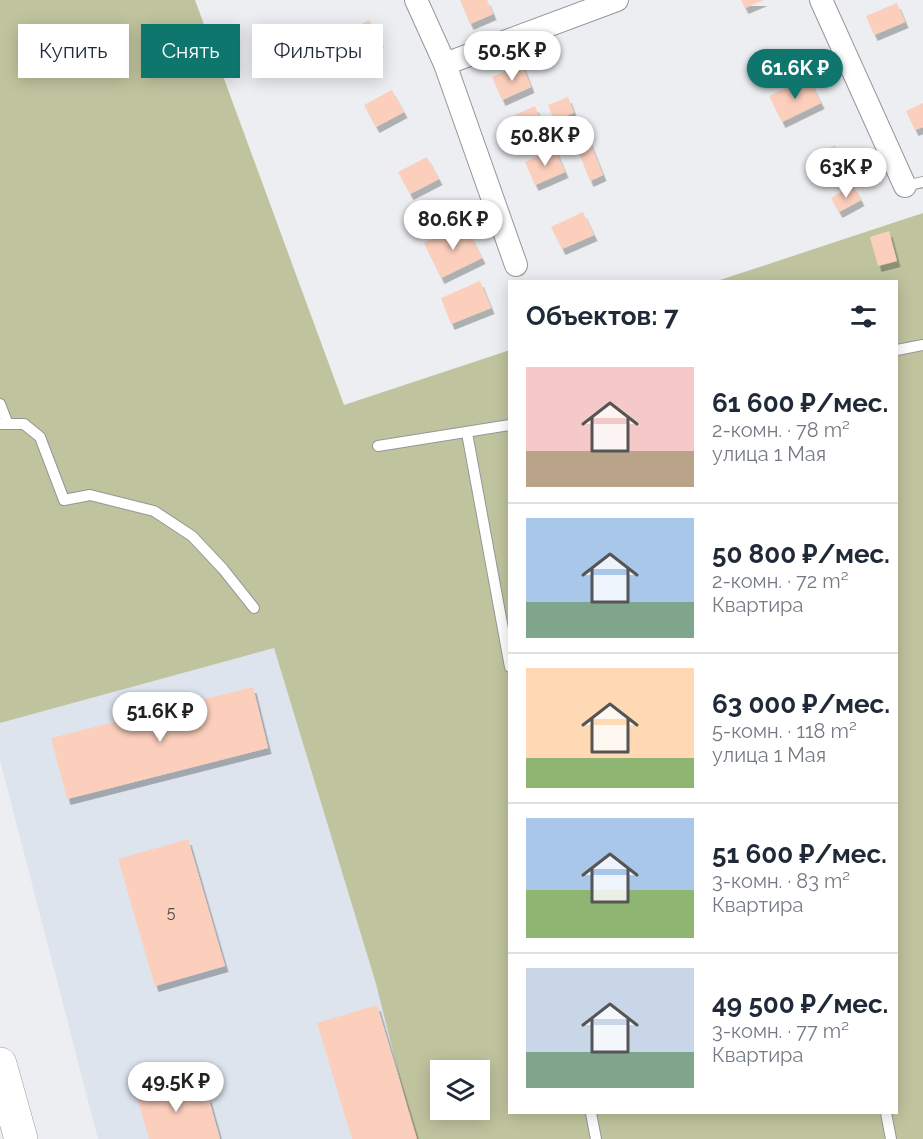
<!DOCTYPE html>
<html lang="ru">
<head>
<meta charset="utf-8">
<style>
  body { margin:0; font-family:Raleway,sans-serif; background:#f6f6f7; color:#1f2937; height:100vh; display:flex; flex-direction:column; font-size:22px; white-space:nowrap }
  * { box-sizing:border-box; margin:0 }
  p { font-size:20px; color:#747a83 }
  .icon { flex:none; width:33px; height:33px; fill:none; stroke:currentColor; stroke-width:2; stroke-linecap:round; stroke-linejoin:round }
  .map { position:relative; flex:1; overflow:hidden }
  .panel { position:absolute; left:508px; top:280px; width:390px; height:834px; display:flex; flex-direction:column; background:#fff; border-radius:0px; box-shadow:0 3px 15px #0003 }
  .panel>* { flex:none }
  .guide { position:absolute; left:18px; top:24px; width:400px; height:54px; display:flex; gap:12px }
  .fabs { position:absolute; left:430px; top:1060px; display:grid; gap:12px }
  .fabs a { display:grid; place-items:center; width:60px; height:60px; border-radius:0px; background:#fff; box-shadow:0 3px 15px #0003; font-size:30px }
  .price { position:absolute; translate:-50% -51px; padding:0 14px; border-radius:21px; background:#fff; color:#222; font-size:20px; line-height:39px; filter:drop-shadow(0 2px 3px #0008) }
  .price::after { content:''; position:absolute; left:50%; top:36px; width:18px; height:14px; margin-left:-9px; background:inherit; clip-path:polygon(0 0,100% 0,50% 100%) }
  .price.selected { background:#0f766e; color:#fff }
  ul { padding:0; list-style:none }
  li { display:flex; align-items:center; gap:18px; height:150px; padding:0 18px }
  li+li { border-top:2px solid #e0e1e3 }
  li span { display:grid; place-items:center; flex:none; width:168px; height:120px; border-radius:0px; color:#555 }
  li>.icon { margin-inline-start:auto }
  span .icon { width:72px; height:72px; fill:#fffc; stroke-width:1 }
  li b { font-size:26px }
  h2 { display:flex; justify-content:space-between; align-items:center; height:72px; padding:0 18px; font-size:26px }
  .tag { padding:0 21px; border-radius:0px; background:#fff; box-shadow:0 3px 15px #0003; font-size:21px; line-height:54px }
  .tag.selected { background:#0f766e; color:#fff }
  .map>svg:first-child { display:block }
</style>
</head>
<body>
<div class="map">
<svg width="923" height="1139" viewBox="0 0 923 1139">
  <defs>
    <filter id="shadow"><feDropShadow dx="3.5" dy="6" stdDeviation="0" flood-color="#0004"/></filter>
  </defs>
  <rect width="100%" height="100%" fill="#eceef1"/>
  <path fill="#dde4ed" d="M274,648L376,984L415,1139H98L0,760V723Z"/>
  <path fill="#c0c49e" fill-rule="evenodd" d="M0,0H195L344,405L510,350V1113H897V282H714L923,213V1139H415L376,984L274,648L0,723ZM441,1071H480V1110H441Z"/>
  <g fill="#fccfbc" filter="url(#shadow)">
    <path d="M460,0H487L493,14L470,24Z"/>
    <path d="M741,0H764L745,8Z"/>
    <path d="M897,3L905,22L874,35L866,16Z"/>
    <path d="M369,20L380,42L352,58L340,36Z"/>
    <path d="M522,64L531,87L502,100L492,77Z"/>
    <path d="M808,77L821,103L782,122L769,96Z"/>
    <path d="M392,90L404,112L376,127L364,105Z"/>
    <path d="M568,97L574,113L554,120L548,105Z"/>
    <path d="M923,103V127L915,130L906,111Z"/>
    <path d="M535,106L542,123L512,135L506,119Z"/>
    <path d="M588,138L603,175L590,181L575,143Z"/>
    <path d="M835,145L843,160L821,172L813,157Z"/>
    <path d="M555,149L565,172L535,185L525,162Z"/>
    <path d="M427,157L439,179L410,194L398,172Z"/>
    <path d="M853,185L861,200L839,212L831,198Z"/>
    <path d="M583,212L594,235L562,249L551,227Z"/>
    <path d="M464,223L482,258L441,278L424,243Z"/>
    <path d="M889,231L897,261L878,266L870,237Z"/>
    <path d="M480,281L491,308L451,324L441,298Z"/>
    <path d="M253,687L268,748L67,799L51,738Z"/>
    <path d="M188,839L225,966L155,986L118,859Z"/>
    <path d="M377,1005L417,1139H352L317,1023Z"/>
    <path d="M178,1078L185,1102L208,1096L220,1139H149L135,1090Z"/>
  </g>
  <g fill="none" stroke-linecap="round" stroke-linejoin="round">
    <defs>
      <g id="service">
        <path d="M905,186L923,182"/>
        <path d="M897,350L923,345"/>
        <path d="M0,404L7,422"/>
        <path d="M0,424H24L40,437L64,500L90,495L154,511L192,536L223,569L254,608"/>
        <path d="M467,433L510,667"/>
        <path d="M378,446L510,425"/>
        <path d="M591,1113L596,1139"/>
        <path d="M886,1113L891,1139"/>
      </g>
      <g id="minor">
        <path d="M416,0L445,64L516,265"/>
        <path d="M821,0L905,186"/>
        <path d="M445,64L617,0"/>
      </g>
      <path id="primary" d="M0,1064L21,1139"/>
    </defs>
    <use href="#service" stroke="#949698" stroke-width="12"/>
    <use href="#minor" stroke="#949698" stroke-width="24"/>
    <use href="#primary" stroke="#949698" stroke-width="34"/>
    <use href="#service" stroke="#fff" stroke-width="10"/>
    <use href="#minor" stroke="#fff" stroke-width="22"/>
    <use href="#primary" stroke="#fff" stroke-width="33"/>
  </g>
  <g text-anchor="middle" stroke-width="4.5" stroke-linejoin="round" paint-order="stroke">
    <g font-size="16" fill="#564c48">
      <text x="171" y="918">5</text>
    </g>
  </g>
</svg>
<div class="fabs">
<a><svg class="icon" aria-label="layers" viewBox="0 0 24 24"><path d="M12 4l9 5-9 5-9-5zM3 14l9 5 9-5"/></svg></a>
</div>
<b class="price" style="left:512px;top:82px">50.5K ₽</b>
<b class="price selected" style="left:795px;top:100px">61.6K ₽</b>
<b class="price" style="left:545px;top:167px">50.8K ₽</b>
<b class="price" style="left:846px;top:199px">63K ₽</b>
<b class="price" style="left:453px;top:251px">80.6K ₽</b>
<b class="price" style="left:160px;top:743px">51.6K ₽</b>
<b class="price" style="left:176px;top:1113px">49.5K ₽</b>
<div class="guide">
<a class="tag">Купить</a>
<a class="tag selected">Снять</a>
<a class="tag">Фильтры</a>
</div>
<section class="panel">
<h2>Объектов: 7<svg class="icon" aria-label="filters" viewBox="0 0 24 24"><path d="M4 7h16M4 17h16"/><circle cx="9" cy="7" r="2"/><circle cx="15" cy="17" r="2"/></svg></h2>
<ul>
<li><span style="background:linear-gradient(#f6c9c9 70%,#b9a48a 0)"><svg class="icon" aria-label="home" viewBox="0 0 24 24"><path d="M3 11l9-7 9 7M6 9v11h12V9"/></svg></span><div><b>61 600 ₽/мес.</b><p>2-комн. · 78 m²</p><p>улица 1 Мая</p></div></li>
<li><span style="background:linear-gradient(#a9c7e8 70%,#7fa58c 0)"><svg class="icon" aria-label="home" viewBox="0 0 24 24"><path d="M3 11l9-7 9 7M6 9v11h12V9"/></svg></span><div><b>50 800 ₽/мес.</b><p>2-комн. · 72 m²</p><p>Квартира</p></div></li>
<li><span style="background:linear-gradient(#ffd9b3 75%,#8fb573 0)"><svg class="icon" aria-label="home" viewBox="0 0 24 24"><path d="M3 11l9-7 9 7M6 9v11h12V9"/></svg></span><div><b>63 000 ₽/мес.</b><p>5-комн. · 118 m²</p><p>улица 1 Мая</p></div></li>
<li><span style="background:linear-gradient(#a9c7e8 60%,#8fb573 0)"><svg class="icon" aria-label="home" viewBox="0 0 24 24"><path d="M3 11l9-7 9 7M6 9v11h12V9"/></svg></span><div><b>51 600 ₽/мес.</b><p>3-комн. · 83 m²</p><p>Квартира</p></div></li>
<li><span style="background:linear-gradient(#c9d6e8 70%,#7fa58c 0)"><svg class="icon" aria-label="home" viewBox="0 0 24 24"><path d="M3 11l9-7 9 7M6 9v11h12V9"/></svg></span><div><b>49 500 ₽/мес.</b><p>3-комн. · 77 m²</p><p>Квартира</p></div></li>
</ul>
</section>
</div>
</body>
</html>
